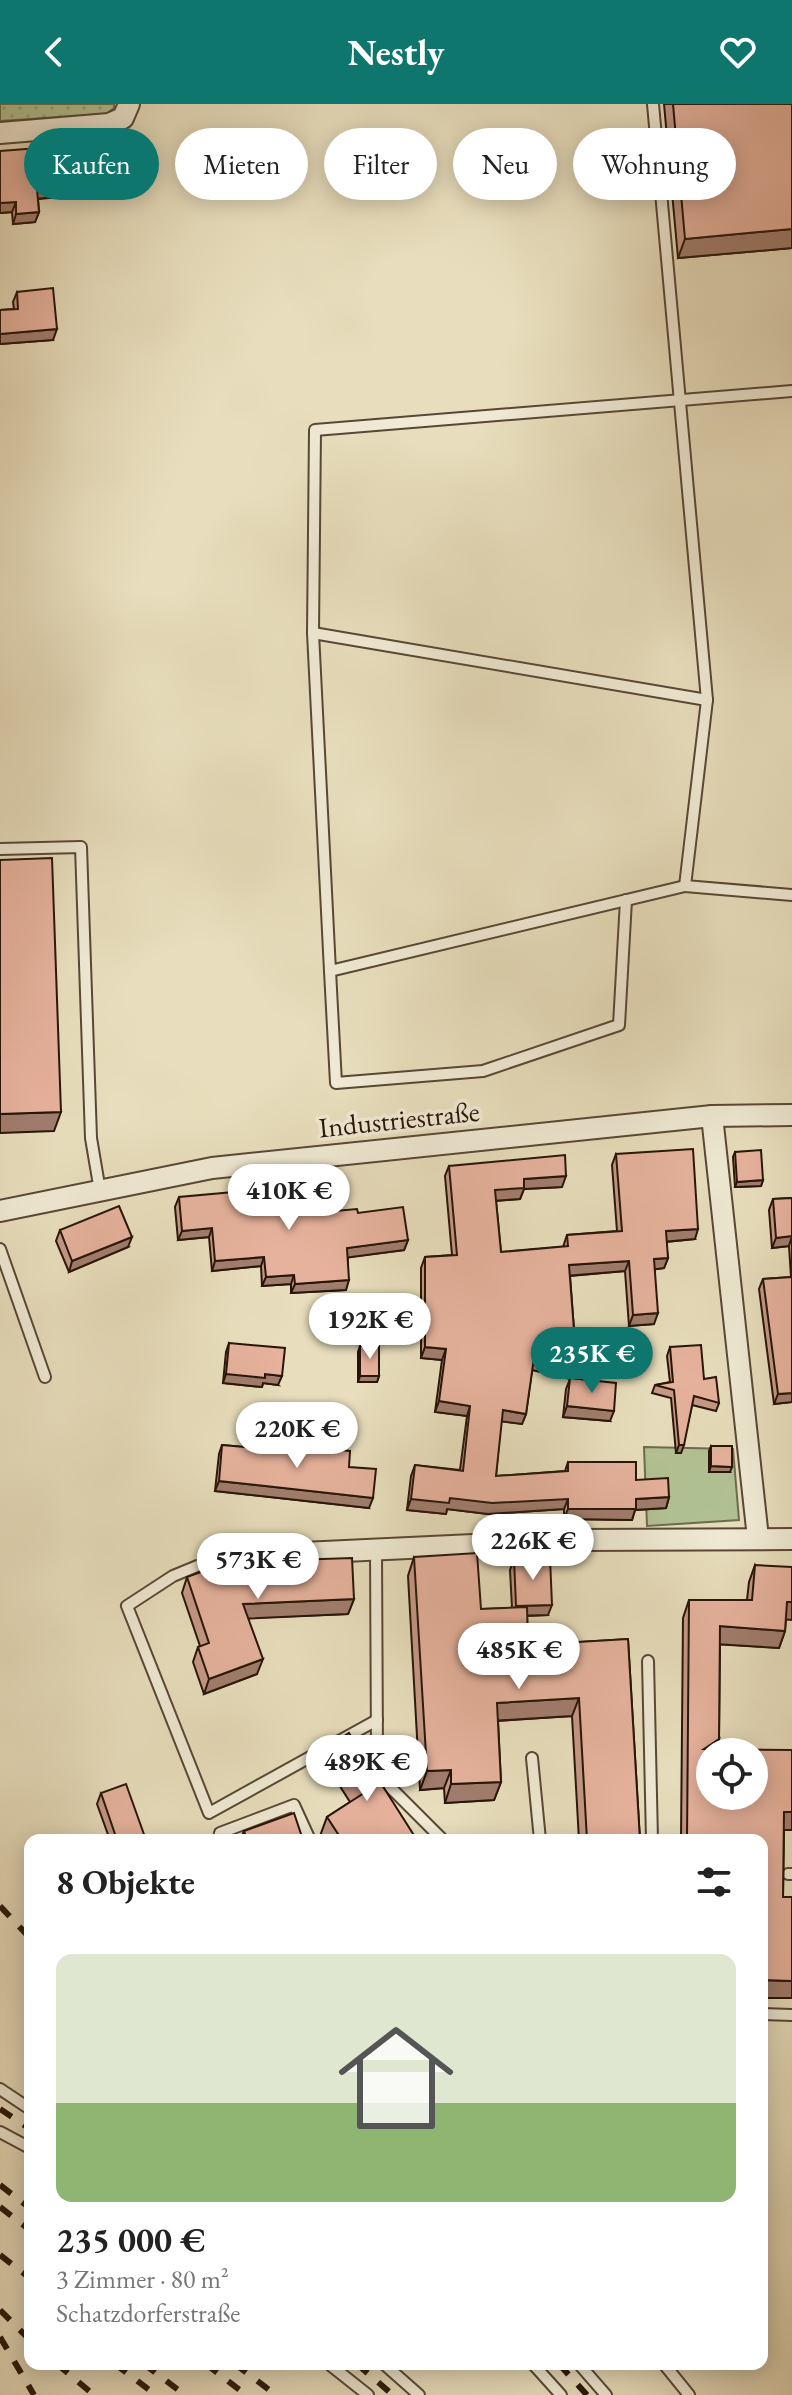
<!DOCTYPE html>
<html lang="de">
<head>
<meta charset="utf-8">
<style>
  body { margin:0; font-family:"EB Garamond",serif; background:#f2f2f2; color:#222; height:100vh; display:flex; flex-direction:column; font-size:30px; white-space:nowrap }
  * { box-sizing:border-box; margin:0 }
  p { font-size:26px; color:#767676 }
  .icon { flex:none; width:44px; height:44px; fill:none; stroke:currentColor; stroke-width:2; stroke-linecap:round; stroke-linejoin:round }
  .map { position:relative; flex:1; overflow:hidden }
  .side { position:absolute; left:24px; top:1730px; width:744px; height:536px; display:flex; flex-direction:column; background:#fff; border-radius:16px; box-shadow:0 4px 20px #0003 }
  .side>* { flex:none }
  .guide { position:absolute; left:24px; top:24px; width:744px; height:72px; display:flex; gap:16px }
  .fabs { position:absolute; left:696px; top:1634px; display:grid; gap:16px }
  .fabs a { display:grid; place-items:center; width:72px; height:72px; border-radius:50%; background:#fff; box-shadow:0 4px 20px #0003; font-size:40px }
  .price { position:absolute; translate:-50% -68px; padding:0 18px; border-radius:28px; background:#fff; color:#222; font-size:26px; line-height:52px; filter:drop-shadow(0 2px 4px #0008) }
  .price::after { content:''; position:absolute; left:50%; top:48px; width:24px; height:18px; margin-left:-12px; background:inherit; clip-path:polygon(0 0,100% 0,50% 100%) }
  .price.current { background:#0f766e; color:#fff }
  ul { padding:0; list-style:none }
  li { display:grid; align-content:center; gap:16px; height:424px; padding:0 32px }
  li+li { border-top:2px solid #e0e0e0 }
  li span { display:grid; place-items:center; height:248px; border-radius:16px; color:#555 }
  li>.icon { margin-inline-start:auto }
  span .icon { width:144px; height:144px; fill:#fffc; stroke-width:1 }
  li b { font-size:34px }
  h2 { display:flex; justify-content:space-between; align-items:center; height:96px; padding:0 32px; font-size:34px }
  .chip { padding:0 28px; border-radius:36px; background:#fff; box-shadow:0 4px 20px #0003; font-size:28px; line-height:72px }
  .chip.current { background:#0f766e; color:#fff }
  header { display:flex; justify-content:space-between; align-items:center; height:104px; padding:0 32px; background:#0f766e; color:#fff; font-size:36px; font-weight:700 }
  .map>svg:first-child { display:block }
</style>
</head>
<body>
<header><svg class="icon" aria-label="back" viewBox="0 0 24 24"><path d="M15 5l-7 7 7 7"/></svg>Nestly<svg class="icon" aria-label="heart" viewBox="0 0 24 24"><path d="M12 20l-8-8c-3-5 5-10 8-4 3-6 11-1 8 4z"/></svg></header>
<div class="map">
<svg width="792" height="2291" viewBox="0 0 792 2291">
  <defs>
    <pattern id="grass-dots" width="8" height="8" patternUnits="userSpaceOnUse" patternTransform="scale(2)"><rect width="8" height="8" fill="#b2c294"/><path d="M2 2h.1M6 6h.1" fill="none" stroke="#99a67e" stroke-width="1.8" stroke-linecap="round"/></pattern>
  </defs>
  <rect width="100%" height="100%" fill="#e8debd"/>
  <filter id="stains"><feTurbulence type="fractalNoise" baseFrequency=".0025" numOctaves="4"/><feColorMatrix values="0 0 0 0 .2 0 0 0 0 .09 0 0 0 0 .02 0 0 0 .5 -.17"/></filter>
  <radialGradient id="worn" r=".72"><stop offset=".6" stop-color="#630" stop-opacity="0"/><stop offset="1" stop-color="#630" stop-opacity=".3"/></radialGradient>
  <path fill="url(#grass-dots)" stroke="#6d6c4e" stroke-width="2" d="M0,0H114V4L106,10L0,17Z"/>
  <path fill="#b2c294" stroke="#6d6c4e" stroke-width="2" d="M644,1343L733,1345L739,1416L647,1422Z"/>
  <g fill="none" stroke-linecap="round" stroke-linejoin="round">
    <defs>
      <g id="lane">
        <path d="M653,0L707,596L685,782L792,791"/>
        <path d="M313,529L707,596"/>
        <path d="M0,745L81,743L91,1034L100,1087"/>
        <path d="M685,782L330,867L313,529L315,326L792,287"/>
        <path d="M330,867L336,979L483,967L619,921L626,796"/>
        <path d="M0,1145L45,1273"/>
        <path d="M376,1446L377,1649L390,1683L443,1736"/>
        <path d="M219,1453L173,1472L127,1502L209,1709L377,1616"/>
        <path d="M648,1557L652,1736"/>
        <path d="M532,1654L540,1736"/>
        <path d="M219,1736L220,1729L294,1701L310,1736"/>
        <path d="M788,1770H792"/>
        <path d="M762,1910L792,1911"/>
        <path d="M0,1985L30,2005"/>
        <path d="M0,2028L30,2044"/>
        <path d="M329,2260L368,2291"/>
        <path d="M384,2260L419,2291"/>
        <path d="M533,2260L561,2291"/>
        <path d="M579,2260L606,2291"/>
        <path d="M664,2260L689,2291"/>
      </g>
      <g id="street">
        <path d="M0,29L109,20L123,14L129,0"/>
        <path d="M712,1012L758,1434"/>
        <path d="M0,1107L212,1064L712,1012L792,1011"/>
        <path d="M219,1453L576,1436L792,1435"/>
      </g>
    </defs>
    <use href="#lane" stroke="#584736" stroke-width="14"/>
    <use href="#street" stroke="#584736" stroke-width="24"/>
    <use href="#lane" stroke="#f0ead4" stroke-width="10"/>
    <use href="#street" stroke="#f0ead4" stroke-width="20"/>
    <g stroke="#281509" stroke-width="6" stroke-dasharray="14 14" stroke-linecap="butt">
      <path d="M0,1802L30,1834"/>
      <path d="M0,2005L30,2025"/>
      <path d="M0,2081L30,2104"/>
      <path d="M0,2103L30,2126"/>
      <path d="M0,2151L30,2174"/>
      <path d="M0,2206L30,2236"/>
      <path d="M0,2233L34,2291"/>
      <path d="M57,2260L94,2291"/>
      <path d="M115,2260L156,2291"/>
      <path d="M144,2260L185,2291"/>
      <path d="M206,2260L246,2291"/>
      <path d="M235,2260L276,2291"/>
      <path d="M357,2260L393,2291"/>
      <path d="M559,2260L587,2291"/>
    </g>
  </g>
  <g fill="#c69987" stroke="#281509" stroke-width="2">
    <path d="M664,0H792V144L678,154Z"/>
    <path d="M0,47L116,88L38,95L39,108L35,118L13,120L12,108L0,109Z"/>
    <path d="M17,188L53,236L0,240V206L14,205L13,198Z"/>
    <path d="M735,1048L763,1076L761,1082L735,1083L733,1053Z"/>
    <path d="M616,1050L695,1135L666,1138L668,1154L664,1164L655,1165L654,1220L629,1222L625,1167L570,1172L577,1265L573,1275L610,1317L563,1313L566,1285L570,1275L532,1266L526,1310L522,1320L501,1317L496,1372L565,1367L568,1358L636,1376L669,1393L666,1404L635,1406L632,1416L564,1415V1405L488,1410L447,1405L446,1410L407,1406L411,1372L415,1361L460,1366L467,1312L435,1308L442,1256L421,1254V1164L425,1153L452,1151L445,1072L449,1062L562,1083L524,1085L520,1095L496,1097L501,1148L563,1143L567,1131L617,1127L612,1061Z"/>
    <path d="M179,1093L301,1110L358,1109L408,1136L404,1146L348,1153L346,1186L291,1189V1180L262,1182L261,1162L212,1167L209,1133L178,1136L175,1103Z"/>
    <path d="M792,1094V1298L774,1300L759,1185L763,1175L791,1173L789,1142L772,1144L769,1106L773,1095Z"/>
    <path d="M60,1126L128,1143L69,1168L56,1137Z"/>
    <path d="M229,1239L278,1281L263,1279L262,1283L223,1279L226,1248Z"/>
    <path d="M360,1242L379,1272L377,1278H358V1248Z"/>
    <path d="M670,1243L704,1275L719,1299L716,1307L692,1301L681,1349H676L671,1294L652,1289L655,1281L670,1278L667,1252Z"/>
    <path d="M222,1341L308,1349L310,1343L349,1363L369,1404L215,1387L219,1350Z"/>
    <path d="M711,1342L730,1368H709V1347Z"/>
    <path d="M414,1453L481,1505L512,1504L510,1466L514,1455L548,1511L527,1512L528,1541L628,1535L640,1736H579L572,1612L498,1617L501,1678L494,1696L445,1699L444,1684L420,1686L408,1472Z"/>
    <path d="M755,1461L786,1515L785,1527L779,1544L720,1540L719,1635L715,1645L784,1726L783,1793H792V1894H762V1736H681L683,1514L689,1496H747L749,1478Z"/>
    <path d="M187,1473L354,1495L348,1510L248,1514L257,1570L204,1590L193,1558L198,1543L200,1542L182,1489Z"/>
    <path d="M332,1640L417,1736H322L320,1732L327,1713L350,1698L325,1659Z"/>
    <path d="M101,1689L146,1736H110L97,1700Z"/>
    <path d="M244,1727L303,1736H240Z"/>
  </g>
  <g fill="#a17d6e" stroke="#281509" stroke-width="2">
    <path d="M120,78L116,88L33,95L37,85Z"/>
    <path d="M16,98L12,108L0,109V99Z"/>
    <path d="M39,108L35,118L13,120L16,110Z"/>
    <path d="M792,125V144L678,154L685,135Z"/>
    <path d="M57,225L53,236L0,240V230Z"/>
    <path d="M61,1008L54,1027L0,1029V1010Z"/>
    <path d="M566,1072L562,1083L524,1085L520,1095L491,1097L495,1086L524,1075Z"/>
    <path d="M763,1076L761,1082L735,1083L737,1078Z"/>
    <path d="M212,1124L209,1133L178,1136L182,1127Z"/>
    <path d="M698,1125L695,1135L662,1138L666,1127Z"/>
    <path d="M792,1132L789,1142L772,1144L776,1134Z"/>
    <path d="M132,1133L128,1143L69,1168L72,1157Z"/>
    <path d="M408,1136L404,1146L344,1154L347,1144Z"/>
    <path d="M264,1153L261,1162L212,1167L215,1157Z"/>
    <path d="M668,1154L664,1164L650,1166L654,1155Z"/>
    <path d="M629,1157L625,1167L565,1172L569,1161Z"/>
    <path d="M294,1171L291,1180L262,1182L266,1173Z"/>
    <path d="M349,1176L346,1186L291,1189L295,1180Z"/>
    <path d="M658,1209L654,1220L629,1222L633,1211Z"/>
    <path d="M425,1243L446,1245L442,1256L421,1254Z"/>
    <path d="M226,1270H265L282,1272L278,1281L263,1279L262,1283L223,1279Z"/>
    <path d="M360,1272H379L377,1278H358Z"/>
    <path d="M792,1289V1298L774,1300L778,1290Z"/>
    <path d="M439,1297L470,1302L467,1312L435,1308Z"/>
    <path d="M567,1302L614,1307L610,1317L563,1313Z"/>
    <path d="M503,1306L526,1310L522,1320L499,1317Z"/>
    <path d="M679,1341H684L681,1349H676Z"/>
    <path d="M711,1362L732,1363L730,1368H709Z"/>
    <path d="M219,1377L373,1394L369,1404L215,1387Z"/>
    <path d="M669,1393L666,1404L635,1406L632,1416L564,1415L568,1405L636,1395Z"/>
    <path d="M411,1395L450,1394L568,1395L564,1405L488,1410L447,1405L446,1410L407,1406Z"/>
    <path d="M354,1495L348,1510L238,1515L243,1500Z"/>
    <path d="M787,1498H792V1516L781,1515Z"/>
    <path d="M552,1501L548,1511L512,1512L516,1502Z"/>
    <path d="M720,1522L785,1527L779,1544L714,1540Z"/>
    <path d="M263,1555L257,1570L204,1590L209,1575Z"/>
    <path d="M579,1594L572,1612L490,1617L497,1599Z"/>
    <path d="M719,1635L714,1648L704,1645Z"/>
    <path d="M451,1666L444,1684L420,1686L427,1667Z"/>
    <path d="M501,1678L494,1696L445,1699L451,1680Z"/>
    <path d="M784,1708H792V1726H778Z"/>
    <path d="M762,1876L792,1877V1894H762Z"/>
  </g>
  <g fill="#e6b29d" stroke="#281509" stroke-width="2" fill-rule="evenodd">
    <path d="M673,0H792V125L685,135Z"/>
    <path d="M117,38L120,78L37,85L39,108L16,110V98L0,99V47Z"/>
    <path d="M53,184L57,225L0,230V206L18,205L17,188Z"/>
    <path d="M52,754L61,1008L0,1010V756Z"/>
    <path d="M693,1045L698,1125L666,1127L668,1154L654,1155L658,1209L633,1211L629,1157L569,1161L577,1265L534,1254L526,1310L503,1306L496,1372L568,1367V1358H636V1376L668,1374L669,1393L636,1395V1405H568V1395L492,1399L450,1394L449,1399L411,1395L415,1361L463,1367L470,1302L439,1297L446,1245L425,1243V1153L457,1151L449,1062L565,1051L566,1072L524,1075V1084L495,1086L501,1148L568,1142L567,1131L622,1127L616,1050Z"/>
    <path d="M761,1046L763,1076L737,1078L735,1048Z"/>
    <path d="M299,1082L301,1110L357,1105L358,1109L403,1103L408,1136L347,1144L349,1176L295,1180L294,1171L266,1173L264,1153L215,1157L212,1124L182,1127L179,1093Z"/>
    <path d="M792,1094V1132L776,1134L773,1095Z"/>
    <path d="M119,1102L132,1133L72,1157L60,1126Z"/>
    <path d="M792,1173V1289L778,1290L763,1175Z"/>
    <path d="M229,1239L285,1244L282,1272L265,1270V1274L226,1270Z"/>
    <path d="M701,1241L704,1275L716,1273L719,1299L694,1292L684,1341H679L674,1286L655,1281L673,1278L670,1243Z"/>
    <rect x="360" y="1242" width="19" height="30"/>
    <path d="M570,1274L616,1279L614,1307L567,1302Z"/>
    <path d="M222,1341L310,1349V1343L350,1347L349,1363L376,1365L373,1394L219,1377Z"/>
    <path d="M711,1342H732V1363L711,1362Z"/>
    <path d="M477,1449L481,1505L527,1503L528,1541L628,1535L640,1736H587L579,1594L497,1599L501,1678L451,1680V1666L427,1667L414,1453Z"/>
    <path d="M352,1454L354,1495L243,1500L263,1555L209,1575L198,1543L209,1539L187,1473L228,1458Z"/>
    <path d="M550,1454L552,1501L516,1502L514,1455Z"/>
    <path d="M755,1461L792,1463V1498H787L785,1527L720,1522L719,1635L704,1645L792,1646V1708H784L783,1793H792V1877L762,1876V1736H687L689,1496H752ZM710,1648H754V1692H710Z"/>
    <path d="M349,1629L417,1736H342L327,1713L364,1689L332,1640Z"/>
    <path d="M126,1680L146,1736H117L101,1689Z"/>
    <path d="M294,1709L303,1736H247L244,1727Z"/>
  </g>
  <g text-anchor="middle" stroke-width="7" stroke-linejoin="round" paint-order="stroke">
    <g font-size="28" fill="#281509" stroke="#f0ead4">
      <text transform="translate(399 1015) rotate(-6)" y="10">Industriestraße</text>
    </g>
  </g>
  <rect width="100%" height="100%" filter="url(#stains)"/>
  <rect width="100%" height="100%" fill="url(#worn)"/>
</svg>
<div class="fabs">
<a><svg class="icon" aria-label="locate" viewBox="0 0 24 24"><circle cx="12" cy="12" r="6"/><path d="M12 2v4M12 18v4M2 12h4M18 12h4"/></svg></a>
</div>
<b class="price" style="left:289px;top:1128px">410K €</b>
<b class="price" style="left:370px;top:1257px">192K €</b>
<b class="price current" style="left:592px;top:1291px">235K €</b>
<b class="price" style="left:297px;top:1366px">220K €</b>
<b class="price" style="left:533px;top:1478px">226K €</b>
<b class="price" style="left:258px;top:1497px">573K €</b>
<b class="price" style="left:519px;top:1587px">485K €</b>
<b class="price" style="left:367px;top:1699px">489K €</b>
<div class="guide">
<a class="chip current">Kaufen</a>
<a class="chip">Mieten</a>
<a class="chip">Filter</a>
<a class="chip">Neu</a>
<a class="chip">Wohnung</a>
</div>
<section class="side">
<h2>8 Objekte<svg class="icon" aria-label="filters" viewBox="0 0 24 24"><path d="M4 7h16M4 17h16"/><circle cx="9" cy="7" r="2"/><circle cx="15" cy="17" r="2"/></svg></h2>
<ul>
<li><span style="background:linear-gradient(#dfe7d0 60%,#8fb573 0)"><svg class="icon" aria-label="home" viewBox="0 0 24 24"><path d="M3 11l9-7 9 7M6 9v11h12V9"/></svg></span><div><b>235 000 €</b><p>3 Zimmer · 80 m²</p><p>Schatzdorferstraße</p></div></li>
</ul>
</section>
</div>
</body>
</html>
